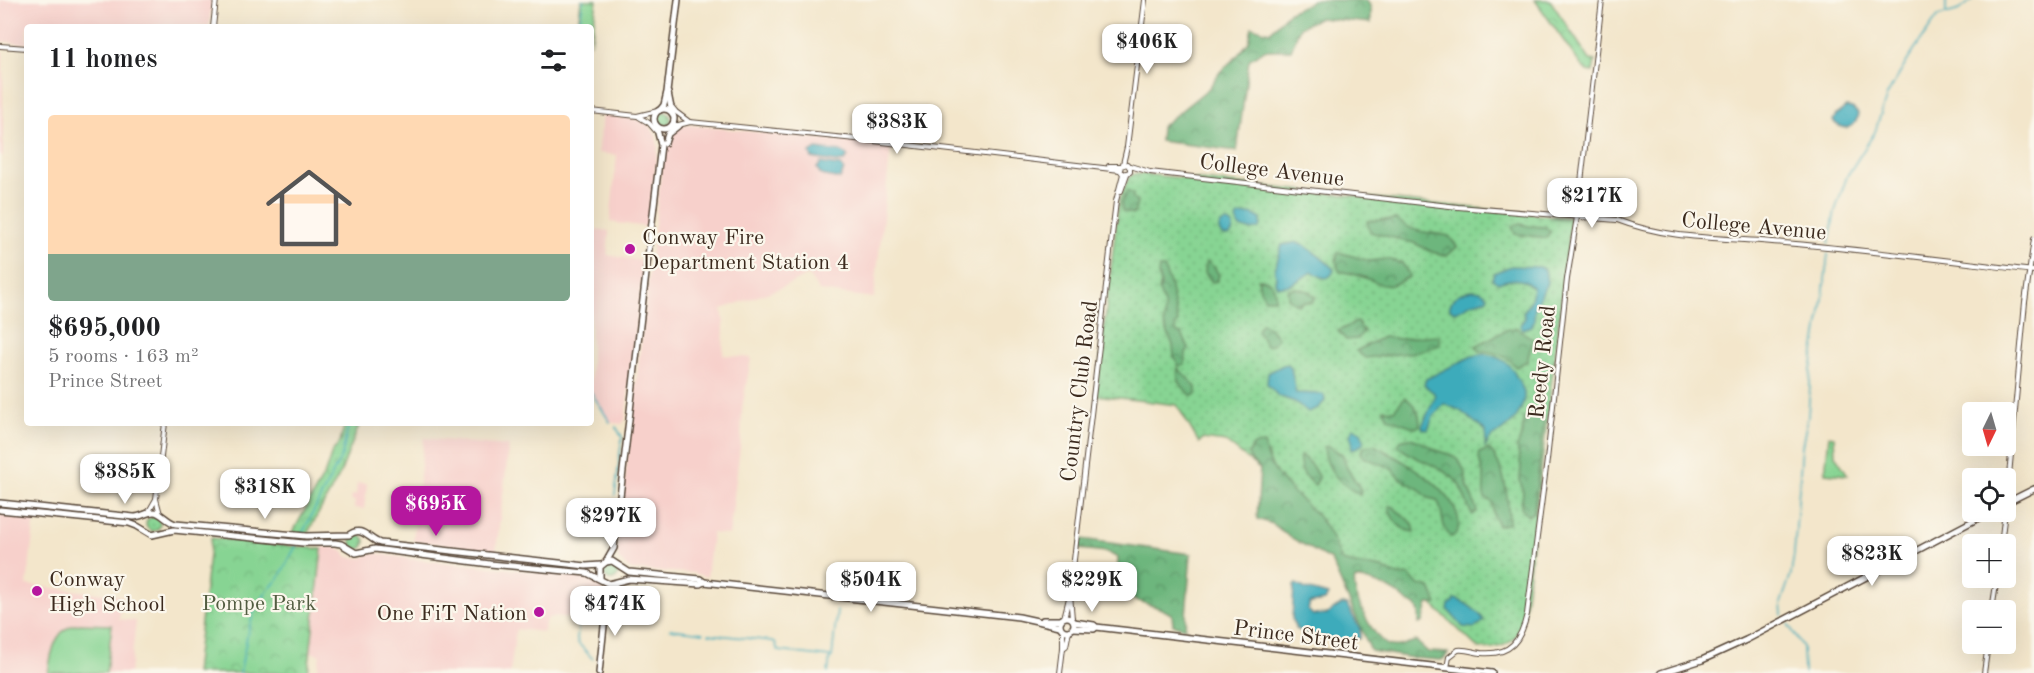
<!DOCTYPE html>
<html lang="en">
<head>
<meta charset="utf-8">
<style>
  body { margin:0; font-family:"Old Standard TT",serif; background:#f2f2f2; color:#202124; height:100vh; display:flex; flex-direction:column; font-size:22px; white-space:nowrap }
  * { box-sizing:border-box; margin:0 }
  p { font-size:20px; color:#757577 }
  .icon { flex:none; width:33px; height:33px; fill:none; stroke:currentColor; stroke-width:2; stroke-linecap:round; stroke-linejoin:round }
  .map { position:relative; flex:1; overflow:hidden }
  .panel { position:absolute; left:24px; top:24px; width:570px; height:402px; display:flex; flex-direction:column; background:#fff; border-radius:6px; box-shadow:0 6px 24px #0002 }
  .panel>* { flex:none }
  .needle { width:39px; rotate:185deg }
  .fabs { position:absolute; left:1962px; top:402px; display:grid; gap:12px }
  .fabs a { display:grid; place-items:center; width:54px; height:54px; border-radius:6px; background:#fff; box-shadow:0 6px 24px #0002; font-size:30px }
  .price { position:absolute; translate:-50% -51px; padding:0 14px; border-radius:12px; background:#fff; color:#222; font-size:20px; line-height:39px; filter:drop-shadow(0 2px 3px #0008) }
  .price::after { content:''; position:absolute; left:50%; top:36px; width:18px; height:14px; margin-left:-9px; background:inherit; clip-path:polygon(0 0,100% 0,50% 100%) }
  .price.active { background:#b5179e; color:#fff }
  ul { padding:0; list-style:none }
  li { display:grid; align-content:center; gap:12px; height:318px; padding:0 24px }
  li span { display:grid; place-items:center; height:186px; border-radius:6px; color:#555 }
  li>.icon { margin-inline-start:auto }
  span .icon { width:108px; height:108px; fill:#fffc; stroke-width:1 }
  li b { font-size:26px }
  h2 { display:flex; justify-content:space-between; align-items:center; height:72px; padding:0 24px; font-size:26px }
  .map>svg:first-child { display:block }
</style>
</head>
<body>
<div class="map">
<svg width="2034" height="673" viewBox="0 0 2034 673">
  <defs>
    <pattern id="grass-dots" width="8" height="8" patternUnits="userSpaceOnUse" patternTransform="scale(1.5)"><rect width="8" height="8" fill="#87d493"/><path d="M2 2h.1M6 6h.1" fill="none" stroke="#75b67e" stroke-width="1.8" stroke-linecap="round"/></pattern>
    <pattern id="forest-crowns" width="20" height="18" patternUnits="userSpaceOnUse" patternTransform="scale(1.5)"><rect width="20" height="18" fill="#6db67d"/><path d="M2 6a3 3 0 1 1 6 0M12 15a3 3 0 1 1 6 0" fill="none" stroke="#5b9466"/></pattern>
    <pattern id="park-crowns" width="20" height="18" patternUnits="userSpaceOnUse" patternTransform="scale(1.5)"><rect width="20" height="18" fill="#87d493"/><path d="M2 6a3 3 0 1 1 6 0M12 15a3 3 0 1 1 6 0" fill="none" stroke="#75b67e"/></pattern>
  </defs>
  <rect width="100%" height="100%" fill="#fbf7ec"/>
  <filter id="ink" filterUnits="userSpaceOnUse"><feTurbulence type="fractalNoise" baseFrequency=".0167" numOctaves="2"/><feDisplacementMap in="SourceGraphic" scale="12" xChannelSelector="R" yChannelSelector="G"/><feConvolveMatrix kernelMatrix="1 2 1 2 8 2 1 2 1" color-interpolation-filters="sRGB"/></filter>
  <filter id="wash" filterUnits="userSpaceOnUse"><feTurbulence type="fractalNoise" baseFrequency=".008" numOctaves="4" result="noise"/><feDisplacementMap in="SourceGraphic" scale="24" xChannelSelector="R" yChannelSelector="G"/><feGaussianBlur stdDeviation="1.35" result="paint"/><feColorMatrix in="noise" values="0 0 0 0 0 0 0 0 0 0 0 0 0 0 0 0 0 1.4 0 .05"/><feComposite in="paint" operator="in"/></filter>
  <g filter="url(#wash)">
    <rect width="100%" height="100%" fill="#f3e6cb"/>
    <g fill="#f7d0cb">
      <path d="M0,0H212L209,27H27V44L0,41Z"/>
      <path d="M0,51L3,52V156H0Z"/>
      <path d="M603,115L635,119L646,122L656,135L658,147L648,227L610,222L617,155L598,153Z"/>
      <path d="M689,125L891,146L874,298L819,291L808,275L783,287L722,309L724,324L723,355L751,358L742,408L741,439L730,529L729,535L712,533L707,577L693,573L631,570L619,560L617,546L661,173L669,135L679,127Z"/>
      <path d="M591,229L609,231L607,255L642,261L643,269L625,420L622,424L613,423L608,420L591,389Z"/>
      <path d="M424,438L509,446L496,551L413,541Z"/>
      <path d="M357,483L367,484L364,509L354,508L355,501H351L352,495H356Z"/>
      <path d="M0,514L35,518L27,585L122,596L119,619L136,621L130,673H0Z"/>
      <path d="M322,547H336L343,551L348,557L362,558L370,554L375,553L411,559L588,577L599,584L603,590L604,600L581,598L576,600L573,618L556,616L548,618L545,622L544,632L516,629L510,673H317L320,655L310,652Z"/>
    </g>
    <g fill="url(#grass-dots)" stroke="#617f58" stroke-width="1.5">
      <circle cx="664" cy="119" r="7"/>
      <path d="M1142,174L1571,218L1524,614C1518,642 1507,649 1479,649L1402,576L1391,574L1378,567L1359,566L1342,562L1323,523L1303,504L1226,442L1202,439L1199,443L1177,405L1096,395L1119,200L1129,177L1134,174Z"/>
      <circle cx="153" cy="524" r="7"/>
      <circle cx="358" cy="542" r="7"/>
      <circle cx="611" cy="573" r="7"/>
    </g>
    <g fill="url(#forest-crowns)" stroke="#54704e" stroke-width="1.5">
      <path d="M1312,0H1367L1371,8V23L1319,18L1300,27L1291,50H1264L1249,60L1237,151L1160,141L1161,127L1209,88L1220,72L1238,55L1249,42L1252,27L1269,32C1277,27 1282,17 1290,12C1297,7 1305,6 1312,0Z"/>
      <path d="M1127,191L1133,194V198L1137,203L1134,214L1122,211L1121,203Z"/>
      <path d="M1396,219C1417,235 1425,231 1449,236L1457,247L1447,256L1432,252L1414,243L1370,232L1367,221Z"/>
      <path d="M1520,224L1529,226L1546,227L1550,232L1546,238L1515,234L1512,226Z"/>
      <path d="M1338,252L1370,261L1386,259L1402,263L1410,276C1384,291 1388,286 1363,277C1356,274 1347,273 1339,271L1336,261Z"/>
      <path d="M1206,261L1214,267L1219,275L1217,281L1212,282L1205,273Z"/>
      <path d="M1159,268H1164L1170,284L1178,322L1175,326L1177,333L1182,334L1189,349L1186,353L1185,365L1179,366L1174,357L1173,345L1164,324L1165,307L1159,291L1161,284L1158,275Z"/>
      <path d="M1258,279C1271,279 1276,286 1275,299H1265L1260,290Z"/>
      <path d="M1296,288L1308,291L1315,297L1312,302H1303L1298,305L1288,298V289Z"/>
      <path d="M1357,322L1364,331L1357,339L1346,340L1338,331Z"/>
      <path d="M1262,323L1270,328L1278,338L1272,345L1266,346L1257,330Z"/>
      <path d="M1517,328L1533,339L1527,361L1516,367C1506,355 1495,352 1480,351L1476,346L1508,329Z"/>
      <path d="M1423,336H1439L1440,345L1416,352L1365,358L1356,351L1383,337L1400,339Z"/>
      <path d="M1178,368L1196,387V394L1192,396C1183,389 1175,380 1178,368Z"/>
      <path d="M1405,397C1415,405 1420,412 1420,425L1416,428L1388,418L1384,409L1394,410Z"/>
      <path d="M1529,413L1540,417L1544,422L1534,511L1528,516L1521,508L1523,492L1520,480L1521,466L1517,447L1523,431V419Z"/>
      <path d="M1410,438C1421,441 1427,445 1436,450C1442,453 1449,453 1454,457C1467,466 1464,478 1469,490C1473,498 1475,504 1477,512L1472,515C1468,507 1462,488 1458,483C1444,465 1413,461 1397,445L1403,439Z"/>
      <path d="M1264,444C1273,485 1300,493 1323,523C1331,534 1337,549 1342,561C1354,565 1363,565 1376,567C1388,568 1394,578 1408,575L1419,585L1430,588L1437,604H1428L1423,622L1419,624V613L1416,605C1408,604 1406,600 1400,595C1390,588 1368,579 1355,579C1350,592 1374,640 1388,645C1399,649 1406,643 1416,641L1428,652L1448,653L1445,658L1441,660L1413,658L1371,651L1331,560L1288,536L1273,524L1257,519L1260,468L1252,462L1248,454L1254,445Z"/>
      <path d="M1374,445C1402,460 1470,495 1457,534L1451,537C1439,525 1445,514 1437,500L1428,498L1419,489L1399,478L1393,469L1363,457L1361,452L1365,446Z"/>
      <path d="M1328,446L1343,455L1347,468L1361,490L1360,495C1340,484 1326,471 1324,447Z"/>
      <path d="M1489,449C1506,467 1508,499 1509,523L1499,526L1494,517L1492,502L1485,498C1482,491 1485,485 1484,478C1482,469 1479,463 1479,453Z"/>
      <path d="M1301,455L1312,466L1319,478L1315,485C1304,478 1299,470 1300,456Z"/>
      <path d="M1389,506H1392L1413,524L1415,532C1401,531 1391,520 1389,506Z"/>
      <path d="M1081,539L1191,554L1185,628L1173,625L1172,615C1165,609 1156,607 1147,604C1120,596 1116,584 1118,558L1107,552L1079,549Z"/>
    </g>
    <g fill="url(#park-crowns)" stroke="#617f58" stroke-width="1.5">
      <path d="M581,0H597L591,44V27H578Z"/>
      <path d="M1535,0H1550L1590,60L1595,61L1593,72L1587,71L1580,64Z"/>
      <path d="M345,423H360L339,476L306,536L292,534L325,473L332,452L340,442Z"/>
      <path d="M211,538L322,549L308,673H195Z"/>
    </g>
    <g fill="#87d493" stroke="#617f58" stroke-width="1.5">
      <path d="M1829,436L1834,437L1835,455L1848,475L1825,473Z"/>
      <path d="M80,624L112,625L106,673H48C51,653 55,626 80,624Z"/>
    </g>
    <g fill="#3dabbb" stroke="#3c6a6c" stroke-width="1.5">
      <path d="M1846,107L1852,108L1858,113C1857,129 1843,132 1833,121L1836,115Z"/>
      <path d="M816,149L843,152L848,157L844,161L835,162L812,158L810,153Z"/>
      <path d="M821,163L841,166L844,170L840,179L821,175L817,168Z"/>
      <path d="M1252,214L1261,219V226L1258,229L1249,230L1239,227L1236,219L1238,216Z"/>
      <circle cx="1226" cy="229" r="7"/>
      <path d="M1298,242C1307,246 1329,263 1334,270C1329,283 1321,277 1313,272C1301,277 1293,288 1277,286L1275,282L1276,277L1275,269L1282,245Z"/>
      <path d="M1511,266L1540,267L1545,269L1547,283L1535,308L1534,321L1532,326L1522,329L1520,325L1525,318L1523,313L1531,300L1533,288C1523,277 1511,278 1498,283L1492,279L1494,273Z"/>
      <path d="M1473,290L1481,291L1488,296L1487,299L1470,304L1456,312L1451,310L1449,305C1455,295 1462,291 1473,290Z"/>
      <path d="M1484,354C1499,356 1510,362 1516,376C1519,381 1523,388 1524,393C1525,407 1515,422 1504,429C1496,434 1489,437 1485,448L1486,431L1459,410L1444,404L1433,417L1428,430L1423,429L1422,426L1435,397L1434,393L1424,385L1426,379L1472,356Z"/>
      <path d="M1288,364L1291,368L1296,393L1322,394L1324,395L1325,401L1318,408L1308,412L1295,402L1278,396L1267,384L1268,373L1283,365Z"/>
      <path d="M1353,428L1361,432L1364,440L1362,445L1351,450L1352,441L1350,435Z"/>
      <path d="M1296,584L1306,589L1328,595L1325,601L1310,603L1308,610L1313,615L1327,614L1342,604L1347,605L1360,629V638C1348,644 1309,634 1296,629L1292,619L1294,586Z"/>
      <path d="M1454,599C1463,600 1481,613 1484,621L1475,628L1463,627L1448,610L1449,605L1453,602Z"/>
    </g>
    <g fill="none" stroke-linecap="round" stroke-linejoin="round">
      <g stroke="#3dabbb" stroke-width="1.5">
        <path d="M1946,0V14"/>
        <path d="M579,27L583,0"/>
        <path d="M1829,243L1835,211L1847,176L1875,132L1887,95L1914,50L1938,16L1960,10L1972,0"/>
        <path d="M591,392L610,422"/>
        <path d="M615,495L622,437L616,427"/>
        <path d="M610,539L615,501"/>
        <path d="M299,540L342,455L349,423"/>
        <path d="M581,600L577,639L578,643L593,659"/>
        <path d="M1782,615L1781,603L1791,574L1794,554L1802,446L1808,416L1811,370L1822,306L1828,254"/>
        <path d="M1788,624L1803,647L1804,673"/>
        <path d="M670,629L704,633"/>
        <path d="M709,634L772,641L775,642L778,651L830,657"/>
        <path d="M240,673L248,631L254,612L266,593L279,578L297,544"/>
        <path d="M828,673L830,657H832L837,611"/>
      </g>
    </g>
  </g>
  <g filter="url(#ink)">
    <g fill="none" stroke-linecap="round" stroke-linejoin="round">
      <defs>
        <g id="minor">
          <path d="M213,27L216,0"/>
          <path d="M0,46L27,48"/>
          <path d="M671,106L676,112L688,121"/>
          <path d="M591,111L637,116L658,111"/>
          <path d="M639,117L649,123L656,131"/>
          <path d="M671,127L690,122L865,140L1120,170"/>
          <path d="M1123,164L1127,147L1145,0"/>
          <path d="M1109,166H1121L1127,164L1130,168V172L1123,174L1120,170L1121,166"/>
          <path d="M1130,166L1150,172L1458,207L1617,220C1671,241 1728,237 1784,243C1867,250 1951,261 2034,271"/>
          <path d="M1121,191L1127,174"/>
          <path d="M2006,508L2025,302L2034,239"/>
          <path d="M148,513L156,499"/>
          <path d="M160,514L156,499L165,423"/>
          <path d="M2001,544L2005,512"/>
          <path d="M1992,610L1997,578"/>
          <path d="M1064,618L1070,594"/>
          <path d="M1072,619L1070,594L1116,201L1123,174"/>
          <path d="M1063,648L1066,646L1069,631"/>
          <path d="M1447,668L1449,657L1458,650C1466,649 1473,652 1481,653C1511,656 1521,640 1527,614L1547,460L1567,279L1577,217L1602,0"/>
          <path d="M1060,673L1063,648V630"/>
          <path d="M1984,673L1988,644"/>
        </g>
        <g id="major">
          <path d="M668,93L672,113"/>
          <circle cx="664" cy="119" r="10"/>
          <path d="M660,110L664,105L667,92L678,0"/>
          <path d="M663,143H665L668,134L678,126"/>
          <path d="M0,503L134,517C141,517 147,512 154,512C161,512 167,522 176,524L306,536L349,535C362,525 368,539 380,543L586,566L601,565"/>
          <path d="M2006,503L2034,489"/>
          <path d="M0,510L129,523L137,526L152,535L174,530L303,543H335L341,544L356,553L375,549L490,564L587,573L609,584L629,579L700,584L704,582L1019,617L1060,626"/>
          <path d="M606,562L614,548L661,145L656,125"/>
          <path d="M600,578V567L606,562L612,561L629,572L700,579L704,582"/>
          <circle cx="1067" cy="624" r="7"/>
          <path d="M1043,620H1061"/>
          <path d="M1074,622L1094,625L1096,627L1492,673"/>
          <path d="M1073,628L1094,629L1096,627"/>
          <path d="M599,673L607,598L615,584"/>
          <path d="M1661,673L1702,660L1746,640L1990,512"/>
        </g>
      </defs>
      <use href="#minor" stroke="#574638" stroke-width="6"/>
      <use href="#major" stroke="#574638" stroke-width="8"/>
      <use href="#minor" stroke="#fff" stroke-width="4"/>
      <use href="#major" stroke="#fff" stroke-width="5"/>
    </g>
  </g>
  <g fill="#b5179e" stroke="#fbf7ec" stroke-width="2">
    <circle cx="630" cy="249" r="6"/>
    <circle cx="37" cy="591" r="6"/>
    <circle cx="539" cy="612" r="6"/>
  </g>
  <g text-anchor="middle" stroke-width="4.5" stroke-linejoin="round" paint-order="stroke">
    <g font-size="22" fill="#3b2a1e" stroke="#fbf7ec">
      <text transform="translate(1272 169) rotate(7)" y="8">College Avenue</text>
      <text transform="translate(1754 225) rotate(5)" y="8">College Avenue</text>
      <text transform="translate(1541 362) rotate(-84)" y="8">Reedy Road</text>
      <text transform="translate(1078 391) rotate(-83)" y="8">Country Club Road</text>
      <text transform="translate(1296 634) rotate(7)" y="8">Prince Street</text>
    </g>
    <g font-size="22" fill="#3b2a1e" stroke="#fbf7ec" text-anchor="start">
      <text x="642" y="244">Conway Fire<tspan x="642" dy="25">Department Station 4</tspan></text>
      <text x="49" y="586">Conway<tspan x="49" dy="25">High School</tspan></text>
      <text x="527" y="620" text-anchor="end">One FiT Nation</text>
    </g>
    <g font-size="22" fill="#525d41" stroke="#fbf7ec">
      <text x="259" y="610">Pompe Park</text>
    </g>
  </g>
</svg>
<div class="fabs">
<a><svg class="needle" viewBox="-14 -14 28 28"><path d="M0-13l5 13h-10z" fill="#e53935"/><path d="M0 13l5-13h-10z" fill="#757577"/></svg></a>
<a><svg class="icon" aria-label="locate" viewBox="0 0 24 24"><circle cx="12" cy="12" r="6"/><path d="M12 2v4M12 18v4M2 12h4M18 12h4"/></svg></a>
<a>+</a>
<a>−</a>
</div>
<b class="price" style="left:1147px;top:75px">$406K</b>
<b class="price" style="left:897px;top:155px">$383K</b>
<b class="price" style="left:1592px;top:229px">$217K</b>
<b class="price" style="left:125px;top:505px">$385K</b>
<b class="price" style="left:265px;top:520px">$318K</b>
<b class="price active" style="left:436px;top:537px">$695K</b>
<b class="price" style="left:611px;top:549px">$297K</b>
<b class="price" style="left:1872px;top:587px">$823K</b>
<b class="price" style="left:871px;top:613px">$504K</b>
<b class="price" style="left:1092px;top:613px">$229K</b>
<b class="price" style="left:615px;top:637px">$474K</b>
<section class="panel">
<h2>11 homes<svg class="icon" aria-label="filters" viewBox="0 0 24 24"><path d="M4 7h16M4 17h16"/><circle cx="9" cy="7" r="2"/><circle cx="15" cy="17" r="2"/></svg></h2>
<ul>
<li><span style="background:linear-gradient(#ffd9b3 75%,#7fa58c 0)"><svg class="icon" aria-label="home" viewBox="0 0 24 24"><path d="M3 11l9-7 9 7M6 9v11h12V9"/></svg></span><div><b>$695,000</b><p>5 rooms · 163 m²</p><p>Prince Street</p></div></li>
</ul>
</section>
</div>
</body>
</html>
